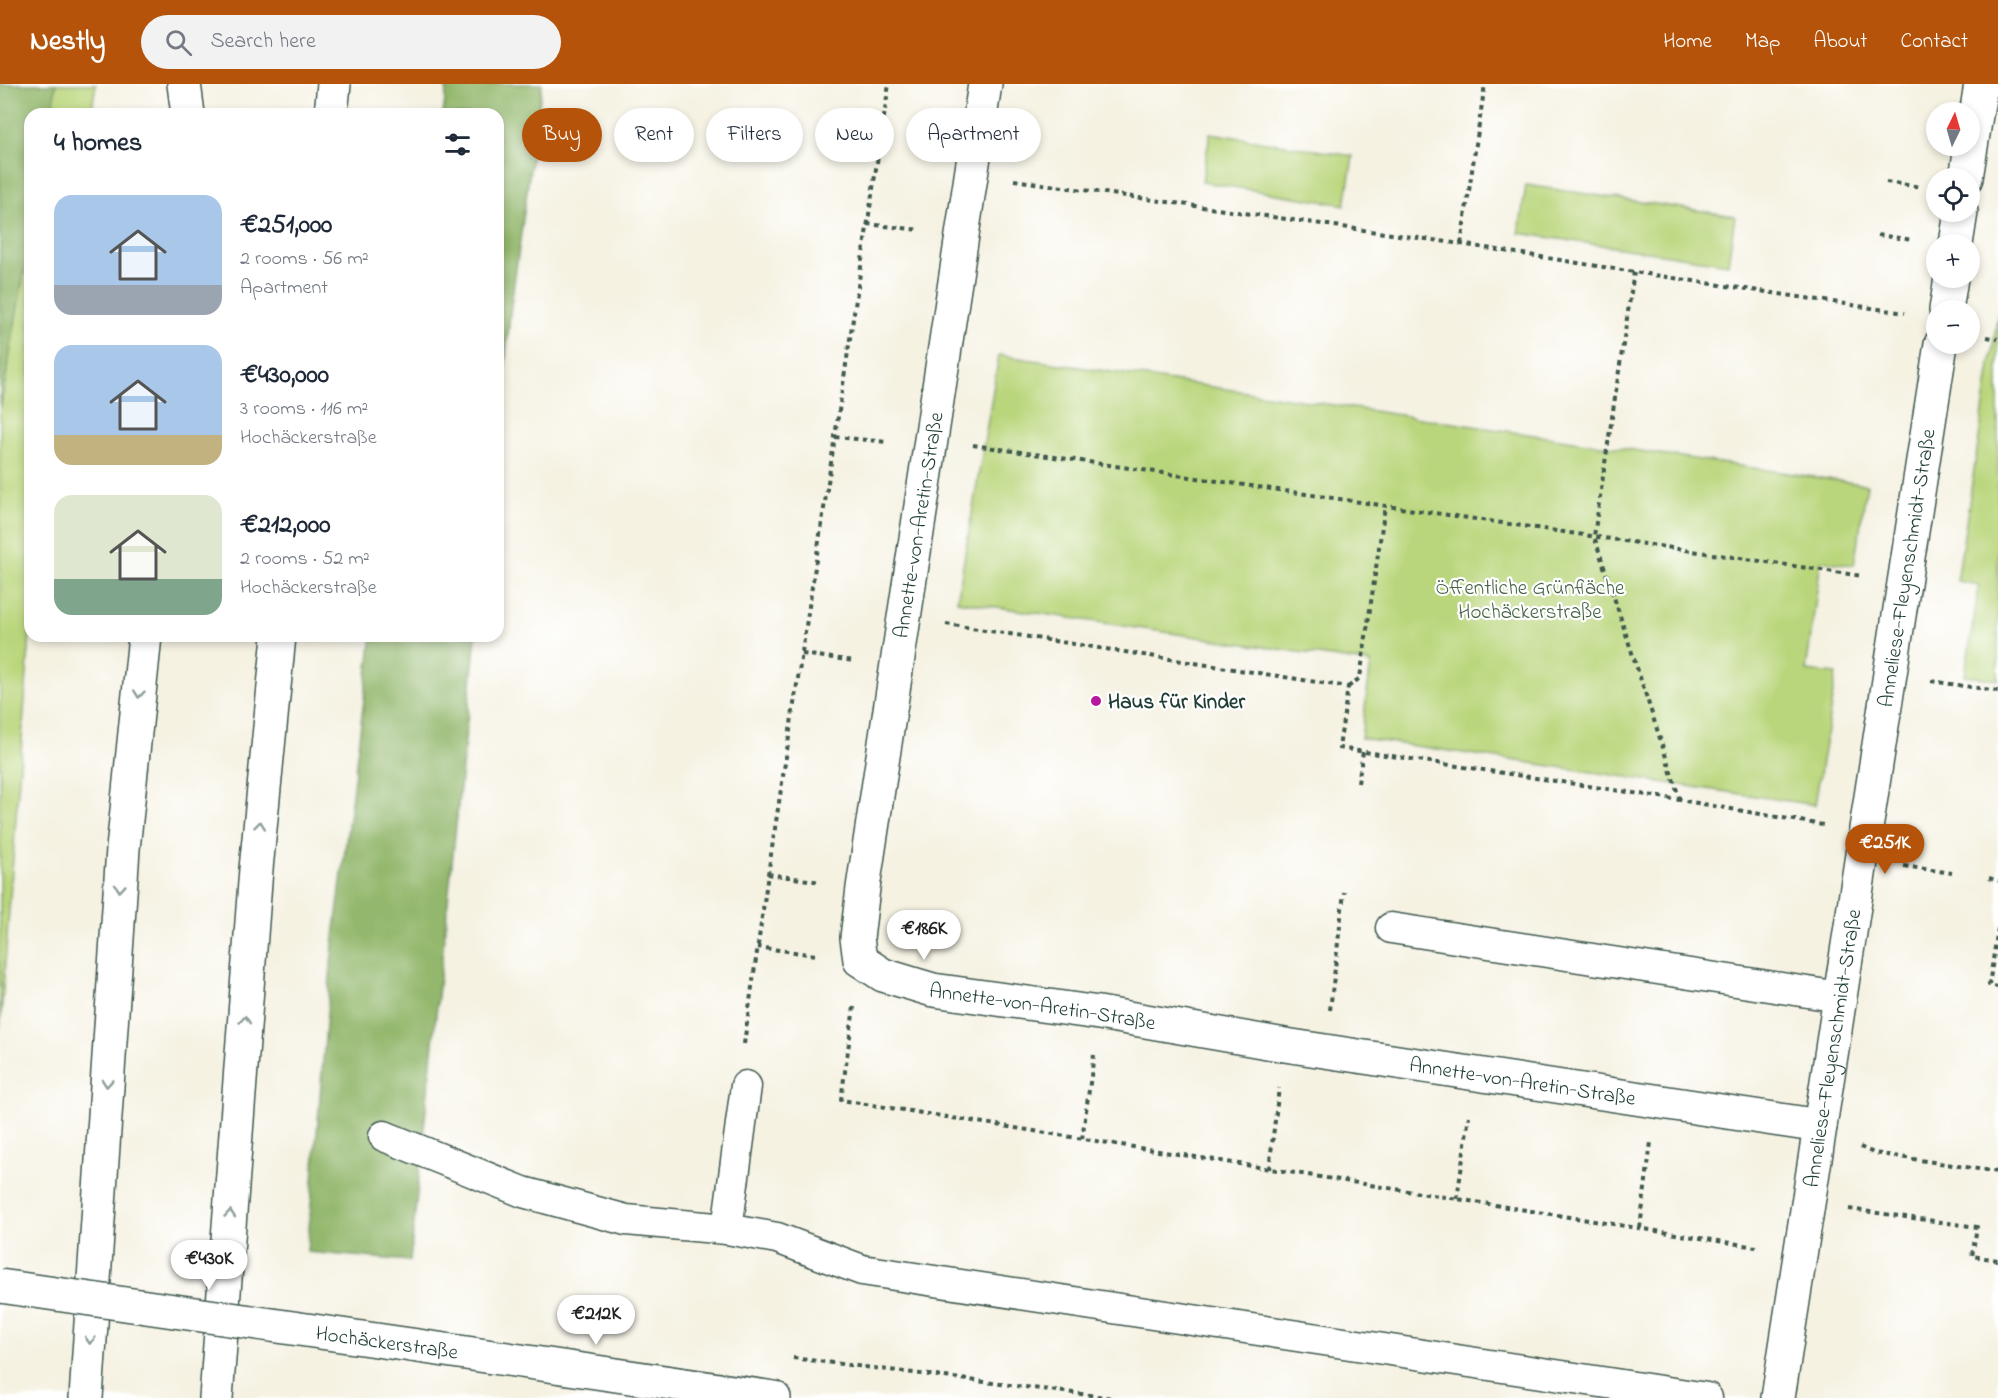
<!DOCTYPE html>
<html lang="en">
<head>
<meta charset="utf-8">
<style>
  body { margin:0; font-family:"Indie Flower",sans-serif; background:#f2f2f3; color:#1f2937; height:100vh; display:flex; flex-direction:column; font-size:22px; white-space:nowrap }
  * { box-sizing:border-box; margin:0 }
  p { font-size:20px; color:#747a83 }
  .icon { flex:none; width:33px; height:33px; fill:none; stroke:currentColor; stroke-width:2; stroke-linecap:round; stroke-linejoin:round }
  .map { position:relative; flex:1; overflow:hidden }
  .panel { position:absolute; left:24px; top:24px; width:480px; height:534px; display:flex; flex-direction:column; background:#fff; border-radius:18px; box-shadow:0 3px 9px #0003 }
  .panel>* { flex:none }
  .banner { position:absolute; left:522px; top:24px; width:570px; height:54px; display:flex; gap:12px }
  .needle { width:39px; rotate:5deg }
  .fabs { position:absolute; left:1926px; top:18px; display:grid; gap:12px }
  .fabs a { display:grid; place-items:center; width:54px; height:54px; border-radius:50%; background:#fff; box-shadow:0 3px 9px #0003; font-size:30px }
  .price { position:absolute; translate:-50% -51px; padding:0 14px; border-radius:21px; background:#fff; color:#222; font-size:20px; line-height:39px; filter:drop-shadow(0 2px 3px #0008) }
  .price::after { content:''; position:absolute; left:50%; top:36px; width:18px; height:14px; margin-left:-9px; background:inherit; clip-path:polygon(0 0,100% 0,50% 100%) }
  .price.active { background:#b45309; color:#fff }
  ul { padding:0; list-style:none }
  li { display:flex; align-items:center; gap:18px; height:150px; padding:0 30px }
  li span { display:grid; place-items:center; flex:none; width:168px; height:120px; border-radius:18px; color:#555 }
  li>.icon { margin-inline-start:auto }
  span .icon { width:72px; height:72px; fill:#fffc; stroke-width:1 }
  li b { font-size:26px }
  h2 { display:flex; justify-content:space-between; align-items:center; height:72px; padding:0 30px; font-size:26px }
  .tag { padding:0 21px; border-radius:27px; background:#fff; box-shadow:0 3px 9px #0003; font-size:21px; line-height:54px }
  .tag.active { background:#b45309; color:#fff }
  header { display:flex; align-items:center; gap:36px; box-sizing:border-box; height:84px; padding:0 30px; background:#b45309; color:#fff }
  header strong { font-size:28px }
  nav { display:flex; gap:33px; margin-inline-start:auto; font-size:21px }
  .search { width:420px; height:54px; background:#f2f2f3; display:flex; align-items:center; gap:15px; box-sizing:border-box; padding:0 21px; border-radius:33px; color:#747a83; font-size:22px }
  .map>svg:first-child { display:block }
</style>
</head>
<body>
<header>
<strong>Nestly</strong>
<div class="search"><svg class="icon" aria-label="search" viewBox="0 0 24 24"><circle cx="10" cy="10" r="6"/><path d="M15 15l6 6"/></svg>Search here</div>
<nav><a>Home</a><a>Map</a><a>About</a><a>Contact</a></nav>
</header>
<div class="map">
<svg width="1998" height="1314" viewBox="0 0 1998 1314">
  <rect width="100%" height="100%" fill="#fff"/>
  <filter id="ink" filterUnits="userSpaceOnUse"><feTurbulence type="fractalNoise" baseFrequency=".0167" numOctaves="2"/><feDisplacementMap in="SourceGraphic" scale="12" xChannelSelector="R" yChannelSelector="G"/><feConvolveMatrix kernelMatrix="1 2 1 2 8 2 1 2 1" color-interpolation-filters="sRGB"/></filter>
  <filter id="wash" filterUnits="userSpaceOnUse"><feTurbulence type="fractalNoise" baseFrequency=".008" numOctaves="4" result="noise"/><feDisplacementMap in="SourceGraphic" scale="24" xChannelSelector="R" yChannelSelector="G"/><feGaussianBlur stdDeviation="1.35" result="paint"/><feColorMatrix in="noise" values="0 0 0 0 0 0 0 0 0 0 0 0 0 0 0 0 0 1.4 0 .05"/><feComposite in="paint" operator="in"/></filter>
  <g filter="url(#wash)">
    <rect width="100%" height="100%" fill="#f5f2e2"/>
    <g fill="#bad67c" stroke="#6c8a58" stroke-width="1.5">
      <path d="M0,0L53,16L56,0H96L91,30H30V549L0,945Z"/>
      <path d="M1210,49L1353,72L1345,121L1202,98Z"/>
      <path d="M1526,101L1735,132L1728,180L1519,149Z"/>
      <path d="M1998,229V596L1965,591L1979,501L1957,497Z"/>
      <path d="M999,271L1867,401L1854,481L1821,477L1806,587L1836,590L1815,721L1361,654L1371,579L957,517Z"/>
    </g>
    <g fill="#93b76c" stroke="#597a50" stroke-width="1.5">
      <path d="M0,0H56L52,30H30V154L0,327Z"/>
      <path d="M447,0H542L511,221L498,345V30H443Z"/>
      <path d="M372,552H476L410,1177L307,1168L332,869Z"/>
    </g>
  </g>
  <g filter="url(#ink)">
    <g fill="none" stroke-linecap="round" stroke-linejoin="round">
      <defs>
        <g id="lane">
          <path d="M1391,844L1840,913"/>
          <path d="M746,1002L727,1145L777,1154L862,1186L1707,1314"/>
          <path d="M384,1052L523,1108L626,1136L727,1145"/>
        </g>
        <g id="street">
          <path id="s1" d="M985,0L863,804L857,854L860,876L883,891L933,906L1099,929L1285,961L1820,1042"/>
          <path d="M1966,94L1981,0"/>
          <path d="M1956,160L1961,128"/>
          <path d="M1946,226L1951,194"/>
          <path id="s2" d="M1778,1314L1941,260"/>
        </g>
        <path id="secondary" d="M411,1261L774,1314"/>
        <g id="highway">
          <path d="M184,0L188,30"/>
          <path d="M331,30L334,0"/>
          <path d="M86,1314L123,765L145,552"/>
          <path d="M216,1314L256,785L279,552"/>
        </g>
      </defs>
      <use href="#lane" stroke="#3f584e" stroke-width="33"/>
      <use href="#street" stroke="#3f584e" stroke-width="36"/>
      <use href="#secondary" stroke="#3f584e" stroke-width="36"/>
      <use href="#highway" stroke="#3f584e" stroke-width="36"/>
      <g stroke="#3f584e" stroke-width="4" stroke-dasharray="4.5 4.5" stroke-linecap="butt">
        <path d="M1014,96L1461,160L1634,188L1905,229"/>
        <path d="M1886,98L1921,103"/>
        <path d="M867,140L920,146"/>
        <path d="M1878,151L1913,156"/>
        <path d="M1461,160L1485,0"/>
        <path d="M1634,188L1594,452L1680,716"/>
        <path d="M1987,253L1998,255"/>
        <path d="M835,353L888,358"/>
        <path d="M973,361L1862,492"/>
        <path d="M946,540L1348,603L1339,664L1680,716L1823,741"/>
        <path d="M802,570L855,577"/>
        <path d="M1931,597L1998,607"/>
        <path d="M1348,603L1360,594L1385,422"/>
        <path d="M1358,699L1363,668"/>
        <path d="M1904,782L1952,789"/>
        <path d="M768,790L821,798"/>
        <path d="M1989,794L1998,797"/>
        <path d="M1998,844L1989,901L1998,903"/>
        <path d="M757,863L816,871"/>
        <path d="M854,923L841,1016L1756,1163"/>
        <path d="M1330,926L1344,808"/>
        <path d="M744,960L768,790L889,0"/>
        <path d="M1082,1055L1094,971"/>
        <path d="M1860,1063L1874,1069L1998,1088"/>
        <path d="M1269,1085L1279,1004"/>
        <path d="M1457,1115L1469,1032"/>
        <path d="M1849,1125L1977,1143L1972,1172L1998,1176"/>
        <path d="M1640,1144L1651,1058"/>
        <path d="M793,1274L1113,1314"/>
      </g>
      <use href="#lane" stroke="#fff" stroke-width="30"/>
      <use href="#street" stroke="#fff" stroke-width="33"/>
      <use href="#secondary" stroke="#fff" stroke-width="33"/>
      <use href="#highway" stroke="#fff" stroke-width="33"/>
      <defs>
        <path id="secondary-bridge" d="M0,1202L411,1261"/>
      </defs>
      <use href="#secondary-bridge" stroke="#3f584e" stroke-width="36" stroke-linecap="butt"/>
      <use href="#secondary-bridge" stroke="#fff" stroke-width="33"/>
    </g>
    <defs><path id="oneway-chevron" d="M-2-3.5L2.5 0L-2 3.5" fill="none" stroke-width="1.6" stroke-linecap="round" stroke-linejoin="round" transform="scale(1.5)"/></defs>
    <g stroke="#8f9e9a">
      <use href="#oneway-chevron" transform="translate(139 610) rotate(96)"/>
      <use href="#oneway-chevron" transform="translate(260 741) rotate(-84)"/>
      <use href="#oneway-chevron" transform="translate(120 804) rotate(94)"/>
      <use href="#oneway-chevron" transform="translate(245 936) rotate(-86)"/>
      <use href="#oneway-chevron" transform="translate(107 999) rotate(94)"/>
      <use href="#oneway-chevron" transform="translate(230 1130) rotate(-86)"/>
      <use href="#oneway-chevron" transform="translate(90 1256) rotate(94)"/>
    </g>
  </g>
  <circle fill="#b5179e" stroke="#fff" stroke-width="2" cx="1096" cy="617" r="6"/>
  <g text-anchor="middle" stroke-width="4.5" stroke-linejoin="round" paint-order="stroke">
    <g font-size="21" fill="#1f3d34" stroke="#fff">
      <text transform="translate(918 441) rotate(-81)" y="7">Annette-von-Aretin-Straße</text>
      <text dy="7" stroke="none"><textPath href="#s2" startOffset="840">Anneliese-Fleyenschmidt-Straße</textPath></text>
      <text dy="7" stroke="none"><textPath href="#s1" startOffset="1076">Annette-von-Aretin-Straße</textPath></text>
      <text dy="7" stroke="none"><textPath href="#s2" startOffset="354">Anneliese-Fleyenschmidt-Straße</textPath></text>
      <text dy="7" stroke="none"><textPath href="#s1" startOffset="1562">Annette-von-Aretin-Straße</textPath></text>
      <text transform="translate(387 1258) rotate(8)" y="7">Hochäckerstraße</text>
    </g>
    <g font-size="21" fill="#466346" stroke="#fff">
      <text x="1530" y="510">Öffentliche Grünfläche<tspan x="1530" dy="24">Hochäckerstraße</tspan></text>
    </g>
    <g font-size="21" font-weight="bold" fill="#1f3d34" stroke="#fff" text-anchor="start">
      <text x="1108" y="624">Haus für Kinder</text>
    </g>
  </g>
</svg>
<div class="fabs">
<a><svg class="needle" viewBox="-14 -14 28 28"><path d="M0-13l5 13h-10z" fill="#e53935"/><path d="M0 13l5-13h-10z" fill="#747a83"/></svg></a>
<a><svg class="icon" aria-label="locate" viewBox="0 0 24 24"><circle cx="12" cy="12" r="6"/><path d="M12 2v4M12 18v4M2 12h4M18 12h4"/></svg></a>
<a>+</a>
<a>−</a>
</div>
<b class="price active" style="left:1885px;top:791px">€251K</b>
<b class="price" style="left:924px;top:877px">€186K</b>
<b class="price" style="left:209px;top:1207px">€430K</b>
<b class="price" style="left:596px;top:1262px">€212K</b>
<div class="banner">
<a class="tag active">Buy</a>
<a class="tag">Rent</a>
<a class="tag">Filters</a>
<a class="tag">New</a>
<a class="tag">Apartment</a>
</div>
<section class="panel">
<h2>4 homes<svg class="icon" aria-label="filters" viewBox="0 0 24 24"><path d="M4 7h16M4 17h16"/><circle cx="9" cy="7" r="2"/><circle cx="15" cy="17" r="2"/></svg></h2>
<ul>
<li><span style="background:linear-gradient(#a9c7e8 75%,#9aa5b1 0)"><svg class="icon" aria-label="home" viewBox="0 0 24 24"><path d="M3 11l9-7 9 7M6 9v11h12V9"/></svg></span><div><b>€251,000</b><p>2 rooms · 56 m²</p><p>Apartment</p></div></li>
<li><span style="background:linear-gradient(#a9c7e8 75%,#c2b280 0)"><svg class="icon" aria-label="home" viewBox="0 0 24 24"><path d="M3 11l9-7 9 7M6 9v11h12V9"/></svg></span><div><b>€430,000</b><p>3 rooms · 116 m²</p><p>Hochäckerstraße</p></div></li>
<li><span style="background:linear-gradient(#dfe7d0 70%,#7fa58c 0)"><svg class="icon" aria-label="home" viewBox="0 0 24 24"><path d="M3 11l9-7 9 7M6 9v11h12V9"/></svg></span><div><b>€212,000</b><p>2 rooms · 52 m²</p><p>Hochäckerstraße</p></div></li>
</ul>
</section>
</div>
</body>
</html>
